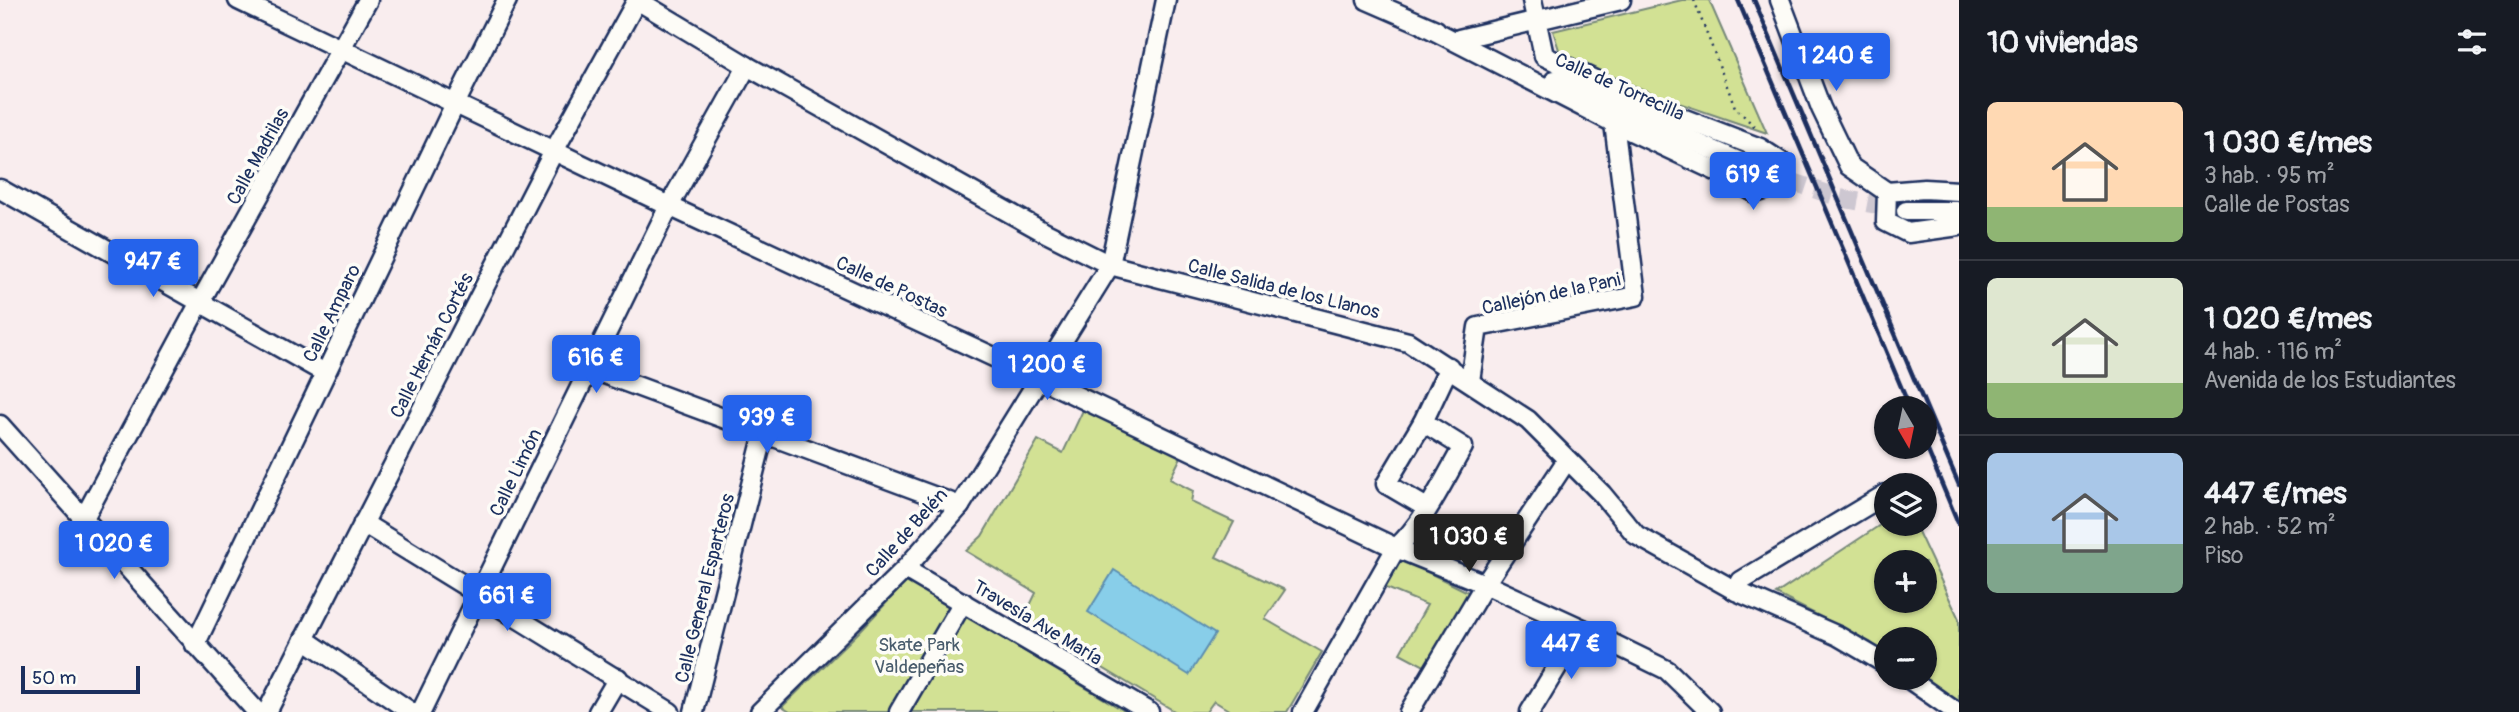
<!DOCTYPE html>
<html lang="es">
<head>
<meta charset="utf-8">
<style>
  body { margin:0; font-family:Pangolin,sans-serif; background:#20242c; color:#f1f3f6; height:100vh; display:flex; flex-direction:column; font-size:26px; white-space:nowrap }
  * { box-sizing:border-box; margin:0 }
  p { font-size:23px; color:#9ea1a6 }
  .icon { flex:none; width:38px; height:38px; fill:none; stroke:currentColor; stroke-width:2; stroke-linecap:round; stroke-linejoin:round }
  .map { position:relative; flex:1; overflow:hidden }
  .side { display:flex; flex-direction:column; background:#171b24; width:560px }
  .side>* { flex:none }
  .needle { width:46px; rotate:171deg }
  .tools { position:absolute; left:1874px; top:396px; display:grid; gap:14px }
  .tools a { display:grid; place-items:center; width:63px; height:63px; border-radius:50%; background:#171b24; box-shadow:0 2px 5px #0004; font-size:35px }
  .scale { position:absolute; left:21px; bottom:18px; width:119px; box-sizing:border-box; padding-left:7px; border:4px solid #1b2f5e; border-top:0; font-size:19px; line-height:24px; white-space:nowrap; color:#1b2f5e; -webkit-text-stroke:5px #fdfcf7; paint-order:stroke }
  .price { position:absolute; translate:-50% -60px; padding:0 16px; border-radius:7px; background:#2563eb; color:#fff; font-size:23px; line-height:46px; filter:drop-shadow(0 2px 4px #0008) }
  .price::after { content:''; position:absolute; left:50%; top:42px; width:21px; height:16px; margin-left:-10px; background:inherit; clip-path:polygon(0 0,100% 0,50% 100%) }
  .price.active { background:#222; color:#fff }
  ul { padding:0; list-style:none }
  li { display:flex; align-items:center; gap:21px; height:175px; padding:0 28px }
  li+li { border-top:2px solid #363941 }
  li span { display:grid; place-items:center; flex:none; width:196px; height:140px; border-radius:10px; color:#555 }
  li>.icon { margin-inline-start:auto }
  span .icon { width:84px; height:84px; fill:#fffc; stroke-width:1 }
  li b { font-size:30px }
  h2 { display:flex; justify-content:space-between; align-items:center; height:84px; padding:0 28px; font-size:30px }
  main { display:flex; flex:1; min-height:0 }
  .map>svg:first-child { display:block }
</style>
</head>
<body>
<main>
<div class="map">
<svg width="1959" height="712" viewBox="0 0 1959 712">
  <rect width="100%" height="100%" fill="#f9edee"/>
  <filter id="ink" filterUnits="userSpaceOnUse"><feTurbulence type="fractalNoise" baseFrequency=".0143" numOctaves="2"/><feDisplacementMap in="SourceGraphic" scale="14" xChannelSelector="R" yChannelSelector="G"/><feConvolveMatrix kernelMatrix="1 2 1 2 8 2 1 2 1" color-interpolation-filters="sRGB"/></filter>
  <g filter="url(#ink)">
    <g fill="#d2e194" stroke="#768879" stroke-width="2" fill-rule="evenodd">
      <path d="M1682,0H1709L1767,133L1664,98L1561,56L1553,31Z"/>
      <path d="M1084,408L1182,455L1170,479L1193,491L1191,502L1234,522L1216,557L1285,590L1265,619L1322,652L1287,712H1232L1214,701L1206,712H1176L1023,620L1036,593L966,551L982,536L1038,440L1063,453Z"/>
      <path d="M1886,521V523H1914L1959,619V707L1918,677H1925V639H1886V654L1870,642L1776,594ZM1886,562H1925V600H1886Z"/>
      <path d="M1399,558L1470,593L1428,668L1400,653L1427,605L1384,587Z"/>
      <path d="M907,581L1126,712H790L782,707L859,632Z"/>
    </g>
    <path fill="#88cee9" stroke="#5c8eb1" stroke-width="2" d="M1114,570L1215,634L1189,675L1088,612Z"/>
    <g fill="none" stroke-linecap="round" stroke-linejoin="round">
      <path stroke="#cdc7d1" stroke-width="18" stroke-dasharray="18 9" stroke-linecap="butt" d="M1764,172L1840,198L1899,209"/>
      <defs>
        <g id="minor">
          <path d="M238,0L669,206L1039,378L1396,548L1485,584L1583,629L1667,670L1710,712"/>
          <path d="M1367,0L1436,30"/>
          <path d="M1780,0L1821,108L1849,166L1887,192"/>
          <path d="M1425,26L1614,123L1733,179L1755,193L1777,186L1780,161L1760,148L1643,103L1544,56L1532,0"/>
          <path d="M1459,39L1621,0"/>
          <path d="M1555,80L1763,172"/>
          <path d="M0,189L325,373"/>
          <path d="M1959,191L1924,189L1887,192L1886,222L1908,233L1959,226"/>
          <path d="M1906,211H1959"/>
          <path d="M588,368L960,506"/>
          <path d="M1470,381L1478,327L1636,296L1614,123"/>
          <path d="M1423,422L1449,367"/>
          <path d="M0,425L257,712"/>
          <path d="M84,518L199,304L368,0"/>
          <path d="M363,523L670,712"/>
          <path d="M905,569L1149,712"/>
          <path d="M1736,591L1741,581L1886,494"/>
          <path d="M304,639L411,712"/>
          <path d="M195,645L455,104L507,0"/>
          <path d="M1906,677L1956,712"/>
          <path d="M267,712L554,151L637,0L747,66L1042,231L1110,265L1408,342L1528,420L1602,494L1636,535L1736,591L1838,636L1886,664"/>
          <path d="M421,712L669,206L747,66"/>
          <path d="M598,712L618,678"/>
          <path d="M694,712L764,433"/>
          <path d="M760,712L905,569L960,506L1110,265L1166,0"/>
          <path d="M899,712L963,602"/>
          <path d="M1303,712L1396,548C1425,522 1443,481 1463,447L1423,422L1386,484L1427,508"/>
          <path d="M1409,712L1485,584L1567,460"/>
          <path d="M1530,712L1571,644L1583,629"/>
        </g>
      </defs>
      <use href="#minor" stroke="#1b2f5e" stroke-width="23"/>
      <path stroke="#1b2f5e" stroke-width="2.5" stroke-dasharray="2 5" stroke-linecap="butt" d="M1694,0L1735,107L1756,128"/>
      <use href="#minor" stroke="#fdfcf7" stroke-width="18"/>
      <g stroke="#1b2f5e" stroke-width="4.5">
        <path d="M1738,0L1910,408"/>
        <path d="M1754,0L1959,485"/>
        <path d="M1925,444L1959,525"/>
      </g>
    </g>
  </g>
  <g text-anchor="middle" stroke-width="7" stroke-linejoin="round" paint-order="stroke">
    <g font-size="19" fill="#1b2f5e" stroke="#fdfcf7">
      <text transform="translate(1620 86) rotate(24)" y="7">Calle de Torrecilla</text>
      <text transform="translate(257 156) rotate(-61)" y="7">Calle Madrilas</text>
      <text transform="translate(892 286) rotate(25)" y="7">Calle de Postas</text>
      <text transform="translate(1284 288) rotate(14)" y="7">Calle Salida de los Llanos</text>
      <text transform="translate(1551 293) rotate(-12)" y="7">Callejón de la Pani</text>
      <text transform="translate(331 313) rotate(-64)" y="7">Calle Amparo</text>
      <text transform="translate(431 345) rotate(-63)" y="7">Calle Hernán Cortés</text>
      <text transform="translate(515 472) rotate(-64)" y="7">Calle Limón</text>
      <text transform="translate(906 532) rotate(-48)" y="7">Calle de Belén</text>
      <text transform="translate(704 588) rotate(-76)" y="7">Calle General Esparteros</text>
      <text transform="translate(1038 622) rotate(31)" y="7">Travesía Ave María</text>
    </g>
    <g font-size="19" fill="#495c6c" stroke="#fdfcf7">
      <text x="919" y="651">Skate Park<tspan x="919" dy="22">Valdepeñas</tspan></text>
    </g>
  </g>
</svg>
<div class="tools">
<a><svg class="needle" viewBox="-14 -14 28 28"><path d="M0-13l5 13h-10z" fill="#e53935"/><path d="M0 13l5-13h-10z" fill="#9ea1a6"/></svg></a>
<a><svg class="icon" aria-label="layers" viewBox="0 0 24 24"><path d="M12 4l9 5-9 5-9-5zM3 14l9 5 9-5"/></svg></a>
<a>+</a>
<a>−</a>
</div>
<div class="scale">50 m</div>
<b class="price" style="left:1836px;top:93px">1 240 €</b>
<b class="price" style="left:1753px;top:212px">619 €</b>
<b class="price" style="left:153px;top:299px">947 €</b>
<b class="price" style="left:596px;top:395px">616 €</b>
<b class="price" style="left:1047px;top:402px">1 200 €</b>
<b class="price" style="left:767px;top:455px">939 €</b>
<b class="price active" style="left:1469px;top:574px">1 030 €</b>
<b class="price" style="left:114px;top:581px">1 020 €</b>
<b class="price" style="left:507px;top:633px">661 €</b>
<b class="price" style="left:1571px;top:681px">447 €</b>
</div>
<section class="side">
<h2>10 viviendas<svg class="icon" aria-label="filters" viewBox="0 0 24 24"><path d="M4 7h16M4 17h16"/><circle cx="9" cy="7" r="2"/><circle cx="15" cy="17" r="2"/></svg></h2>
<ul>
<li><span style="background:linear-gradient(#ffd9b3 75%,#8fb573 0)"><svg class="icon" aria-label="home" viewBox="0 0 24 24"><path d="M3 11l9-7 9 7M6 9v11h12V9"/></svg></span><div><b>1 030 €/mes</b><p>3 hab. · 95 m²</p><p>Calle de Postas</p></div></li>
<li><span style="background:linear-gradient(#dfe7d0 75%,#8fb573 0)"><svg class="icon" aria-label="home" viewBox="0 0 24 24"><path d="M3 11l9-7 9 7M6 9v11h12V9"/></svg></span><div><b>1 020 €/mes</b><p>4 hab. · 116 m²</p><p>Avenida de los Estudiantes</p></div></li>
<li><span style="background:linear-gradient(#a9c7e8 65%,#7fa58c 0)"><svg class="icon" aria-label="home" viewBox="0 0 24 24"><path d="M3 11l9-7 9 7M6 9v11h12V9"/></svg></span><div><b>447 €/mes</b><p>2 hab. · 52 m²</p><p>Piso</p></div></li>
</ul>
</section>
</main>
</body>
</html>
